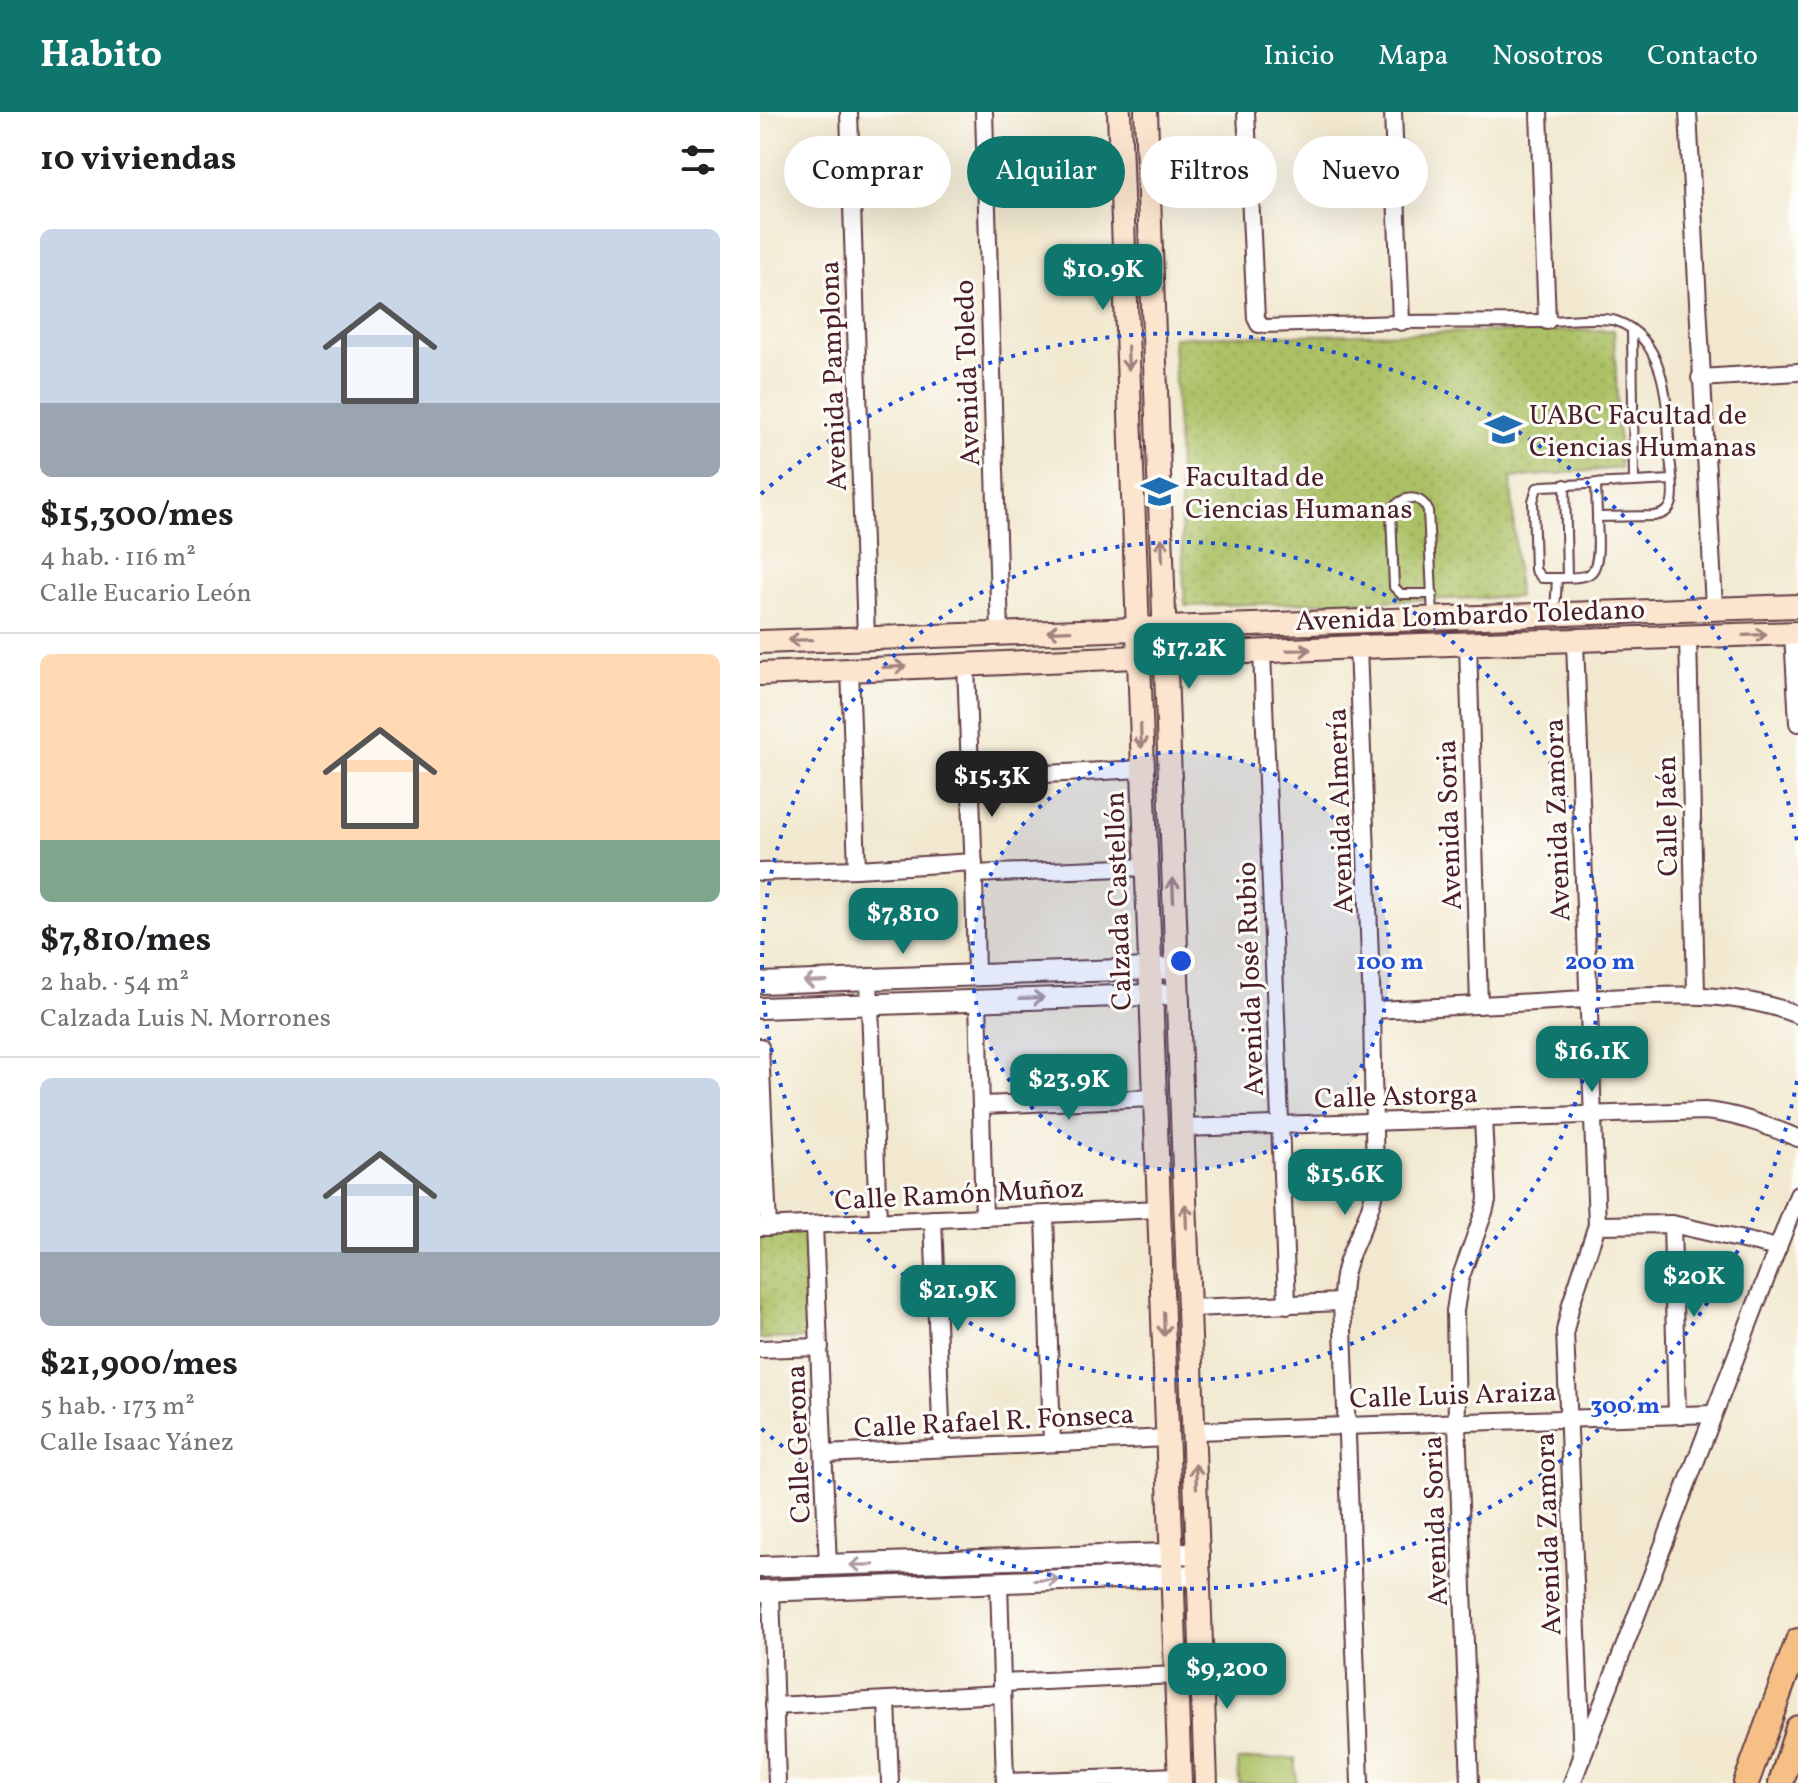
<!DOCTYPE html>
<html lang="es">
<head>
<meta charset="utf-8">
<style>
  body { margin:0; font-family:Vollkorn,serif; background:#f2f2f2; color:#202124; height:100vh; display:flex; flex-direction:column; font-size:30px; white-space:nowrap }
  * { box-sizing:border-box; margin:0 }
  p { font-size:26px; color:#757577 }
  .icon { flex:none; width:44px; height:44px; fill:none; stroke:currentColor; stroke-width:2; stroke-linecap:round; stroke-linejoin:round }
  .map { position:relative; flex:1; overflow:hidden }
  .details { display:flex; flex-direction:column; background:#fff; width:760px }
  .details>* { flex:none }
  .guide { position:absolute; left:24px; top:24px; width:760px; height:72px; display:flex; gap:16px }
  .price { position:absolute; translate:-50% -68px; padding:0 18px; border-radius:16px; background:#0f766e; color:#fff; font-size:26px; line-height:52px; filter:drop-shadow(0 2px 4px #0008) }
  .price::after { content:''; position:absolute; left:50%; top:48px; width:24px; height:18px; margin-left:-12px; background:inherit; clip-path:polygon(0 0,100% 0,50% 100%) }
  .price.on { background:#222; color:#fff }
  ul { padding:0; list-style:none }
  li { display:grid; align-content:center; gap:16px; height:424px; padding:0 40px }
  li+li { border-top:2px solid #e0e0e0 }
  li span { display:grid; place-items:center; height:248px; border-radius:12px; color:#555 }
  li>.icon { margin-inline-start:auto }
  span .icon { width:144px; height:144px; fill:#fffc; stroke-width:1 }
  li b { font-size:34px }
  h2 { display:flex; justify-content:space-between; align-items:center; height:96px; padding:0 40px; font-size:34px }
  .tag { padding:0 28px; border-radius:36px; background:#fff; box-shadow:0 8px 32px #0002; font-size:28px; line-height:72px }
  .tag.on { background:#0f766e; color:#fff }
  header { display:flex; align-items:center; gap:48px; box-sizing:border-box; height:112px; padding:0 40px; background:#0f766e; color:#fff }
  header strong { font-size:38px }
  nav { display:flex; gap:44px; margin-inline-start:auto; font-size:28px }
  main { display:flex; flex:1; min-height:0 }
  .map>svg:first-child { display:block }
</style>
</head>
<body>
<header>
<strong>Habito</strong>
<nav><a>Inicio</a><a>Mapa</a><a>Nosotros</a><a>Contacto</a></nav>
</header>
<main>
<section class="details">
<h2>10 viviendas<svg class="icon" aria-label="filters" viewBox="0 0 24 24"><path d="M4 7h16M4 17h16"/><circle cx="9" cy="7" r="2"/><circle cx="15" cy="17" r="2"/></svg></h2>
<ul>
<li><span style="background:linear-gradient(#c9d6e8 70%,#9aa5b1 0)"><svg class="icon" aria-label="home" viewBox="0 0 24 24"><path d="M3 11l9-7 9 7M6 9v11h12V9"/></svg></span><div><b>$15,300/mes</b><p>4 hab. · 116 m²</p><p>Calle Eucario León</p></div></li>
<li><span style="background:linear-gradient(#ffd9b3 75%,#7fa58c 0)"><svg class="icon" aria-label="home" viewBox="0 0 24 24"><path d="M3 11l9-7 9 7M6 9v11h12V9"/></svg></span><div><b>$7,810/mes</b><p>2 hab. · 54 m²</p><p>Calzada Luis N. Morrones</p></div></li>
<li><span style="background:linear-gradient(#c9d6e8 70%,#9aa5b1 0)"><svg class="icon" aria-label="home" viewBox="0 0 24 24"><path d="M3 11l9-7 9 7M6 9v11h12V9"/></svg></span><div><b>$21,900/mes</b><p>5 hab. · 173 m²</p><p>Calle Isaac Yánez</p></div></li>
</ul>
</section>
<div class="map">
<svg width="1038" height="1671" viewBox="0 0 1038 1671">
  <defs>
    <pattern id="park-dots" width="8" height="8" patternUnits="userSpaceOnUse" patternTransform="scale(2)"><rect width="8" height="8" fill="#acc165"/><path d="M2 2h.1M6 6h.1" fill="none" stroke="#96a558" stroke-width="1.8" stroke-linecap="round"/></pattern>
  </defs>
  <rect width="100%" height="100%" fill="#fdfcf7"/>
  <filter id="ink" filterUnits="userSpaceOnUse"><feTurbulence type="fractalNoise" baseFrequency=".0125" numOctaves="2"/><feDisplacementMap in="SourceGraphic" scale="16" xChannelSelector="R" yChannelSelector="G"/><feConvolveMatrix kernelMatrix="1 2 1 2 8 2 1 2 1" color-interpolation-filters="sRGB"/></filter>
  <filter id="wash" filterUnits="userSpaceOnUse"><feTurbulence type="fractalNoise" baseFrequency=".006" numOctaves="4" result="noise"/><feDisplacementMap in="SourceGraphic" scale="32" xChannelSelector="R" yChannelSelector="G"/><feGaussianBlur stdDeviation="1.8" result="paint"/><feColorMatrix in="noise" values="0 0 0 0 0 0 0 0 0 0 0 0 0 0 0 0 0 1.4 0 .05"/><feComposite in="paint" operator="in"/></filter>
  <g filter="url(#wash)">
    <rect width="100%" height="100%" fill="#f1e8cf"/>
    <g fill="url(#park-dots)" stroke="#7b7048" stroke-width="2">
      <path d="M854,218L860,356L751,366L758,485L425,494L413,225Z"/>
      <path d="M48,1114L55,1226L0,1227V1116Z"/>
    </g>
    <path fill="#acc165" stroke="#7b7048" stroke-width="2" d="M535,1646L536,1671H479L478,1648Z"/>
  </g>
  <g filter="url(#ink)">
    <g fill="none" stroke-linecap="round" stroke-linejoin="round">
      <defs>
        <g id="service">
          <path d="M787,209C804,209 841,204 856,209C910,228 907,300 910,346C911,356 916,387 910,395C907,401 900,403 894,404L837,405C837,419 842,455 829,462C821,467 806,465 797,466L795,501"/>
          <path d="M874,370L912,368"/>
          <path d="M836,371L837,405"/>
          <path d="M805,372L807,465"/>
          <path d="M797,466H782L775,458L773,389L777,376L782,374L874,370L872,218"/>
          <path d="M673,482H641L634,475L631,401C639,384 659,380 668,398L673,505"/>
        </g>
        <path id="pedestrian" d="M499,212L505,214L641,210L787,209"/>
        <g id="minor">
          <path d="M89,0L106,526"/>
          <path d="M224,0L240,521"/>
          <path d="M486,0L496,206L499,212"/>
          <path d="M633,0L641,210"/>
          <path d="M779,0L787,209"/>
          <path d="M928,0L954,495"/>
          <path d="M940,266L1038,260"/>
          <path d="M1033,522L1038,611"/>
          <path d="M928,524L936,882"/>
          <path d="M815,530L837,1113L811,1192L805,1219L822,1646"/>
          <path d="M708,532L719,893"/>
          <path d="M598,535L612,898L615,1073C612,1101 596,1125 587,1152C583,1164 582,1177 582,1190L600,1671"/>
          <path d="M502,539L527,1193"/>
          <path d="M206,553L214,762L216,863"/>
          <path d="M90,557L97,757"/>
          <path d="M211,666L382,657"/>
          <path d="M0,760L97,757L214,750"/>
          <path d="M214,762L385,755"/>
          <path d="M109,867L118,1110"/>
          <path d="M218,888L224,1105"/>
          <path d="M612,898C677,895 743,892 808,888C885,885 965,874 1038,903"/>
          <path d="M0,935L8,1115"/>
          <path d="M221,993L394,986"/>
          <path d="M423,1016L945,999C979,1002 1007,1014 1038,1026"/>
          <path d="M285,1103L292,1331"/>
          <path d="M173,1107L182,1336"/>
          <path d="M912,1112L917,1303"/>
          <path d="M54,1113L68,1454"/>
          <path d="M837,1113L912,1112L1018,1136"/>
          <path d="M0,1115L399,1097"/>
          <path d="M430,1196L582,1190"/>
          <path d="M0,1237L60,1235"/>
          <path d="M435,1319L953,1302"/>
          <path d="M64,1342L407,1326"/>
          <path d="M239,1470L245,1671"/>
          <path d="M11,1479L17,1671"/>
          <path d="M242,1571L416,1563"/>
          <path d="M127,1588L130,1671"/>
          <path d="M14,1594L242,1582"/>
          <path d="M245,1670L420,1664"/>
          <path d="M710,1671L697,1310L695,1199L700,1167L724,1100L727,1088L723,1006"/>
          <path d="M812,1671L1038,1083"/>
        </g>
        <g id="tertiary">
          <path d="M0,871L416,856"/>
          <path d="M0,896L417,882"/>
          <path d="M0,1455L439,1441"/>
          <path d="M0,1479L440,1463"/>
        </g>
        <g id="secondary">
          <path d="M359,0L420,1671"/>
          <path d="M386,0L446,1671"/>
          <path d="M0,530L1038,494"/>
          <path d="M0,562L598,535L1038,521"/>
        </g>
        <g id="primary">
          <path d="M986,1671L1038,1529"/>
          <path d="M1021,1671L1038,1616"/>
        </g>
      </defs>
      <use href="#service" stroke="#633d44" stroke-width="12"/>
      <use href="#pedestrian" stroke="#633d44" stroke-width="16"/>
      <use href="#minor" stroke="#633d44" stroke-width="20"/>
      <use href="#tertiary" stroke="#633d44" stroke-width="24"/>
      <use href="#secondary" stroke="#633d44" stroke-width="26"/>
      <use href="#primary" stroke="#633d44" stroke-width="28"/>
      <use href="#service" stroke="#fff" stroke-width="8"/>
      <use href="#pedestrian" stroke="#fff" stroke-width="12"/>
      <use href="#minor" stroke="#fff" stroke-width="16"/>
      <use href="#tertiary" stroke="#fff" stroke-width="20"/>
      <use href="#secondary" stroke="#fbe5cf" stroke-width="22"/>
      <use href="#primary" stroke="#f5bf86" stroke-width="24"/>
    </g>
    <defs><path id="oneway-shaft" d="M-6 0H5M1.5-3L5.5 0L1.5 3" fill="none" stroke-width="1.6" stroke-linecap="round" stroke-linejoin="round" transform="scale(2)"/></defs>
    <g stroke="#a2827d">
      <use href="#oneway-shaft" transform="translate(368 246) rotate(88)"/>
      <use href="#oneway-shaft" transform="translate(402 438) rotate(-92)"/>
      <use href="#oneway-shaft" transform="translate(299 519) rotate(178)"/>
      <use href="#oneway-shaft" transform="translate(995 523) rotate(-2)"/>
      <use href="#oneway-shaft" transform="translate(40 528) rotate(178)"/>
      <use href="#oneway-shaft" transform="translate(539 538) rotate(-2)"/>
      <use href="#oneway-shaft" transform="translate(134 555) rotate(-2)"/>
      <use href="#oneway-shaft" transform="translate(381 624) rotate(88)"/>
      <use href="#oneway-shaft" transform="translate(413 778) rotate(-92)"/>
      <use href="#oneway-shaft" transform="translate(426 1104) rotate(-92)"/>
      <use href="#oneway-shaft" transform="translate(404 1212) rotate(88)"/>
      <use href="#oneway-shaft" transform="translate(436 1364) rotate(-92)"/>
    </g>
    <g stroke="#ae9aa0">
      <use href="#oneway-shaft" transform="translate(55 869) rotate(178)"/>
      <use href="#oneway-shaft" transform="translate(272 886) rotate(-2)"/>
      <use href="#oneway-shaft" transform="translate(102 1453) rotate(179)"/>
      <use href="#oneway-shaft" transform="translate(287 1468) rotate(-2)"/>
    </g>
  </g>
  <circle cx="421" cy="849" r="209" fill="#1d4ed8" fill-opacity=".12"/>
  <g fill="none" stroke="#1d4ed8" stroke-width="4" stroke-dasharray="4 8">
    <circle cx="421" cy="849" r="209"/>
    <circle cx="421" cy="849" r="419"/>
    <path d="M1037 969A628 628 0 0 1 1 1316M1 382A628 628 0 0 1 1037 729"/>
  </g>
  <defs>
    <symbol id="school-bare" viewBox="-9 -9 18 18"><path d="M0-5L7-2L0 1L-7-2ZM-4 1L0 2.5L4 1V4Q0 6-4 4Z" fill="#1f6fb2" stroke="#fdfcf7" stroke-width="2.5" paint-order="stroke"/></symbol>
    <symbol id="university-bare" viewBox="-9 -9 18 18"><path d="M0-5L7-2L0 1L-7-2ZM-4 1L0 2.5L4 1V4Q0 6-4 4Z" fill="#1f6fb2" stroke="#fdfcf7" stroke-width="2.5" paint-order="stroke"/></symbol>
  </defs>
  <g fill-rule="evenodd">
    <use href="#school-bare" x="718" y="292" width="51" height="51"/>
    <use href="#university-bare" x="374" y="354" width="51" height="51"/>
  </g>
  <g text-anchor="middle" stroke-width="6" stroke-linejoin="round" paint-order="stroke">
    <g font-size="28" fill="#4a1f2b" stroke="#fdfcf7">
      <text transform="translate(206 261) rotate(-92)" y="10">Avenida Toledo</text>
      <text transform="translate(72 264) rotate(-92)" y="10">Avenida Pamplona</text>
      <text transform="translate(710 502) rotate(-2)" y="10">Avenida Lombardo Toledano</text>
      <text transform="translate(579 699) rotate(-92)" y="10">Avenida Almería</text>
      <text transform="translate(906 704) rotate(-91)" y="10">Calle Jaén</text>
      <text transform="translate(796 708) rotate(-92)" y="10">Avenida Zamora</text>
      <text transform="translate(688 713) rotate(-92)" y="10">Avenida Soria</text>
      <text transform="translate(357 789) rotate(-92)" y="10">Calzada Castellón</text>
      <text transform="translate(489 867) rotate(-92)" y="10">Avenida José Rubio</text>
      <text transform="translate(636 983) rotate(-2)" y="10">Calle Astorga</text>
      <text transform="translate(199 1081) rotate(-3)" y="10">Calle Ramón Muñoz</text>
      <text transform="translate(693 1282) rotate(-2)" y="10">Calle Luis Araiza</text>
      <text transform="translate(234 1308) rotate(-3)" y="10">Calle Rafael R. Fonseca</text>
      <text transform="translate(37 1332) rotate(-92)" y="10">Calle Gerona</text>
      <text transform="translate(674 1409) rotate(-92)" y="10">Avenida Soria</text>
      <text transform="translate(787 1422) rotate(-92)" y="10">Avenida Zamora</text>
    </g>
    <g font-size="28" fill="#4a1f2b" stroke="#fdfcf7" text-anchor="start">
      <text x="769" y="312">UABC Facultad de<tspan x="769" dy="32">Ciencias Humanas</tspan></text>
      <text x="425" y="374">Facultad de<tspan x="425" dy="32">Ciencias Humanas</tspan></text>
    </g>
  </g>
  <circle cx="421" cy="849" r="12" fill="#1d4ed8" stroke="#fdfcf7" stroke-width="4"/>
  <g font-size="24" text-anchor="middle" font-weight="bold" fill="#1d4ed8" stroke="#fdfcf7" stroke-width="6" stroke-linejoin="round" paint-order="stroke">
    <text x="630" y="857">100 m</text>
    <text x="840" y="857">200 m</text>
    <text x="865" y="1301">300 m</text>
  </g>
</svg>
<b class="price" style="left:343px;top:200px">$10.9K</b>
<b class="price" style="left:429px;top:579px">$17.2K</b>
<b class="price on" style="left:232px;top:707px">$15.3K</b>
<b class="price" style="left:143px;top:844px">$7,810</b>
<b class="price" style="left:832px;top:982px">$16.1K</b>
<b class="price" style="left:309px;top:1010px">$23.9K</b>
<b class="price" style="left:585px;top:1105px">$15.6K</b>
<b class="price" style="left:934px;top:1207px">$20K</b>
<b class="price" style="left:198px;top:1221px">$21.9K</b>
<b class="price" style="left:467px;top:1599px">$9,200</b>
<div class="guide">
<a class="tag">Comprar</a>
<a class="tag on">Alquilar</a>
<a class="tag">Filtros</a>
<a class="tag">Nuevo</a>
</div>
</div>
</main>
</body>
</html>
